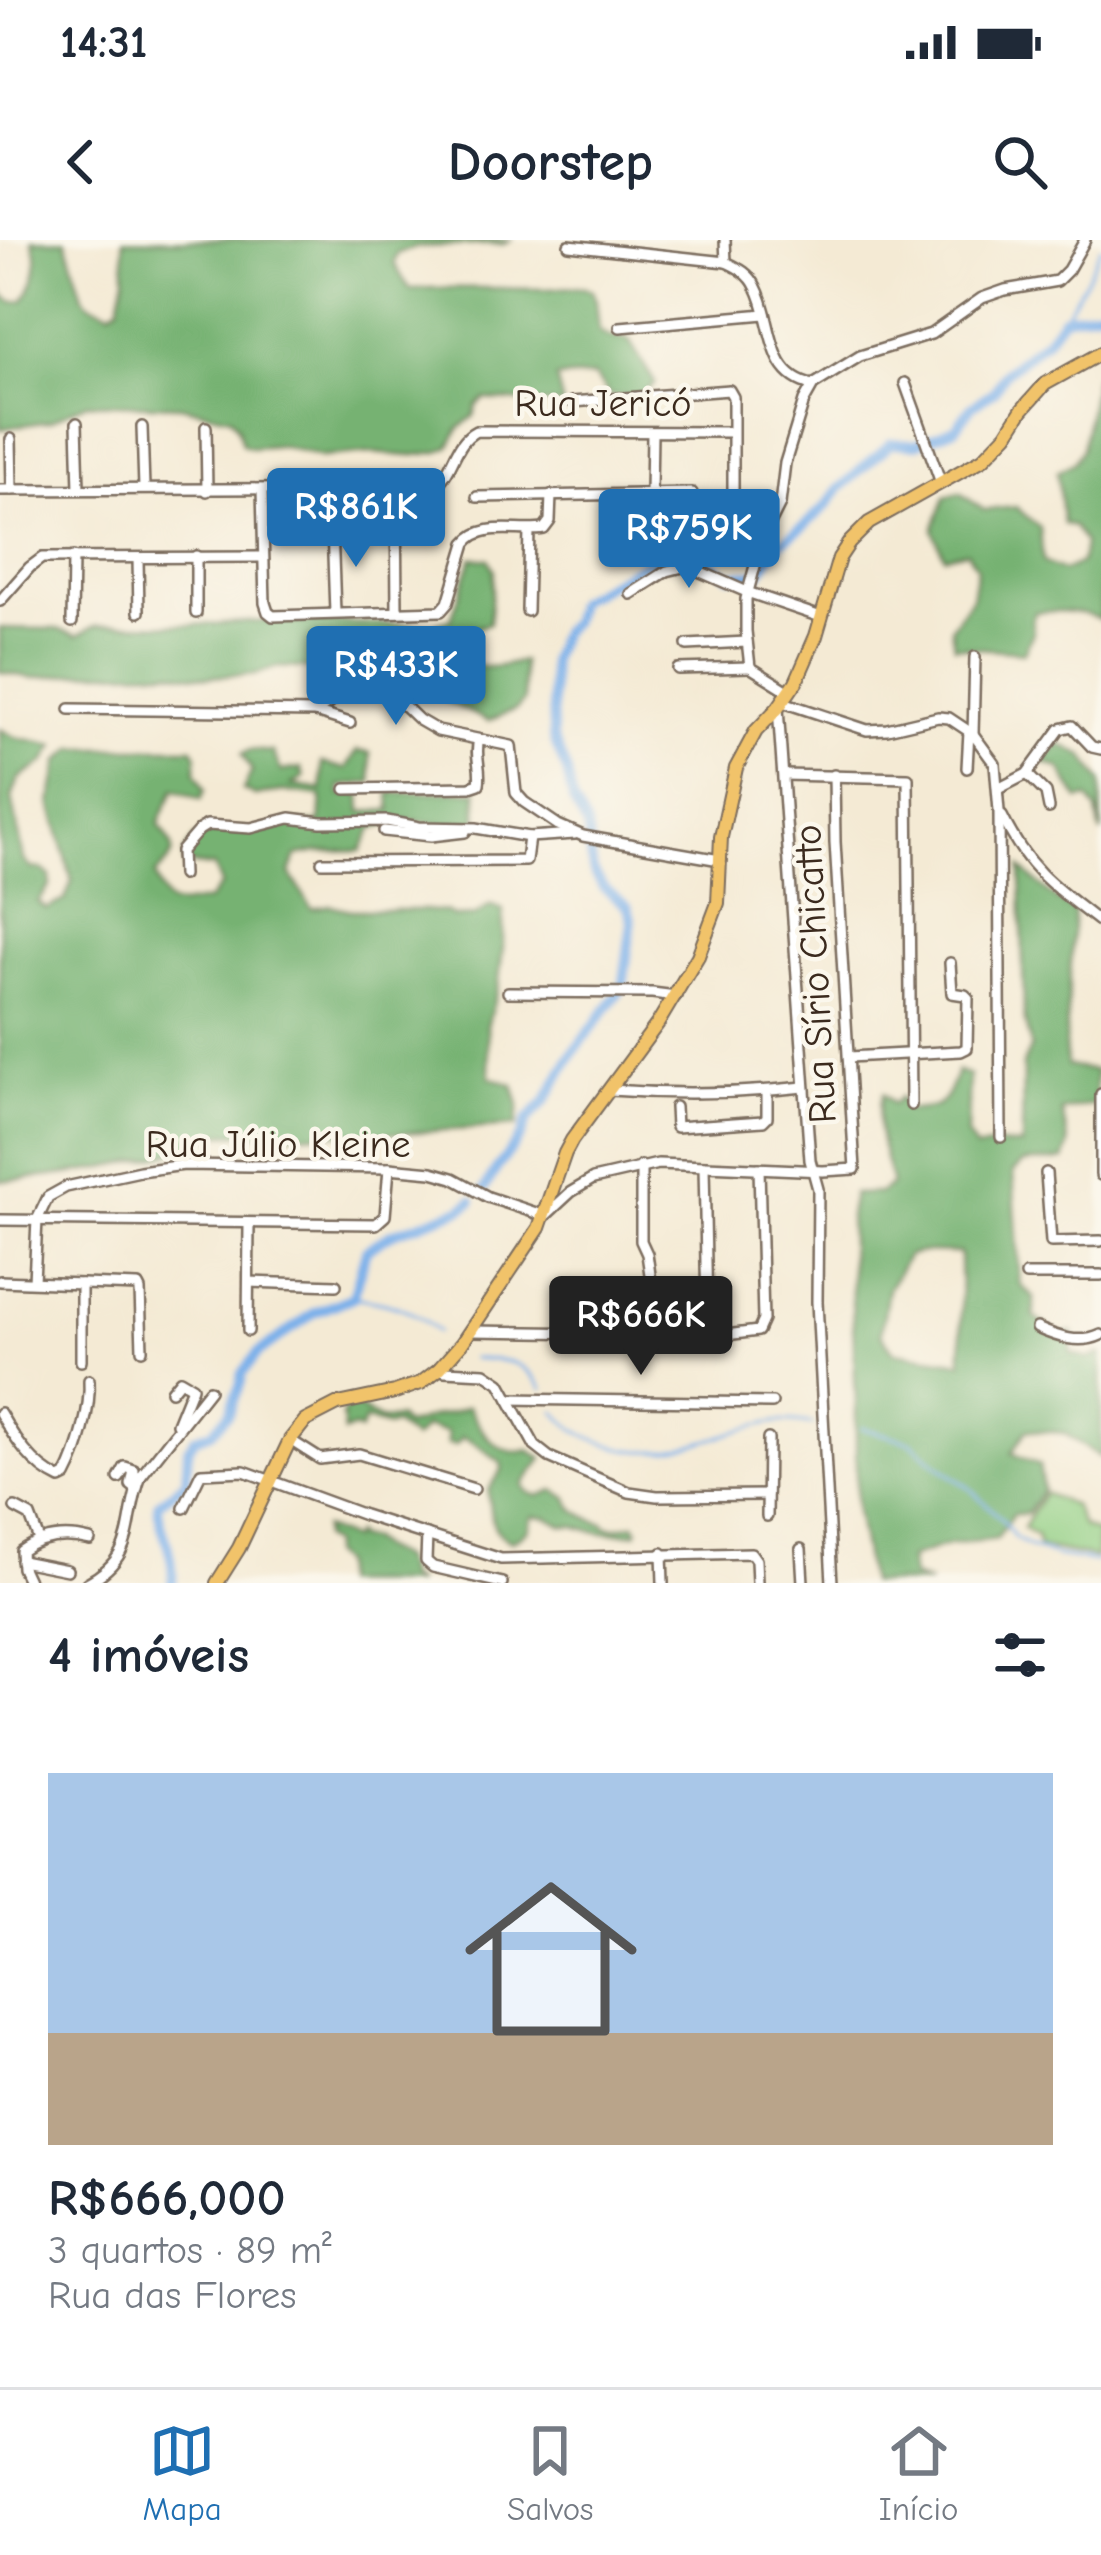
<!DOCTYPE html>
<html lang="pt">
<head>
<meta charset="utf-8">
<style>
  body { margin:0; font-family:"Comic Neue",sans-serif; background:#f6f6f7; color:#1f2937; height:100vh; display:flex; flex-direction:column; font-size:45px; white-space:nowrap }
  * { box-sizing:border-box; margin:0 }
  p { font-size:39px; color:#747a83 }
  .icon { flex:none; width:66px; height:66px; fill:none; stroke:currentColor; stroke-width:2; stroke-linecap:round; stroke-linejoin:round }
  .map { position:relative; height:1343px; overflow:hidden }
  .side { display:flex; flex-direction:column; background:#fff; flex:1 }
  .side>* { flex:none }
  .price { position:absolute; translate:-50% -102px; padding:0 27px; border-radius:12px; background:#1f6fb2; color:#fff; font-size:39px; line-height:78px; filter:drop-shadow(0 3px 6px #0008) }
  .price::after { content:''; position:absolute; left:50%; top:72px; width:36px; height:27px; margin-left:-18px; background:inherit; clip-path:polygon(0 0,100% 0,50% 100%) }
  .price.current { background:#222; color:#fff }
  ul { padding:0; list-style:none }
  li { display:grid; align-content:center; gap:24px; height:636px; padding:0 48px }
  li+li { border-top:3px solid #e0e1e3 }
  li span { display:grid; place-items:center; height:372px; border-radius:0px; color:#555 }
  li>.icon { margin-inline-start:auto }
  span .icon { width:216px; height:216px; fill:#fffc; stroke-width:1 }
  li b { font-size:51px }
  h2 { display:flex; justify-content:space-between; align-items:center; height:144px; padding:0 48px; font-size:51px }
  .status { display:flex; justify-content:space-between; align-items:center; height:84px; padding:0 60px; background:#fff; direction:ltr }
  .status svg { height:33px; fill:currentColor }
  header { display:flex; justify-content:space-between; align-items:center; height:156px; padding:0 48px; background:#fff; font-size:54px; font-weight:700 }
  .tab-bar { display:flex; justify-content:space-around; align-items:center; height:168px; border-top:3px solid #e0e1e3; background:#fff; font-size:33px; color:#747a83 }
  .tab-bar a { display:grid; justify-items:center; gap:6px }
  .tab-bar .current { color:#1f6fb2 }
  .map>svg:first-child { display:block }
</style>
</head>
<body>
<div class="status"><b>14:31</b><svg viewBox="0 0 49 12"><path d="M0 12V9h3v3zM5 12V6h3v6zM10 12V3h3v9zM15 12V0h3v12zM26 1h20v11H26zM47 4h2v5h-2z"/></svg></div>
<header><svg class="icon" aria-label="back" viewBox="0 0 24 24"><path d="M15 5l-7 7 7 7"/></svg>Doorstep<svg class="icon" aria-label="search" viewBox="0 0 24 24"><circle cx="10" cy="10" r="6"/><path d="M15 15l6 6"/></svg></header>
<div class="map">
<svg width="1101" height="1343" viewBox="0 0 1101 1343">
  <rect width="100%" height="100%" fill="#fbf7ec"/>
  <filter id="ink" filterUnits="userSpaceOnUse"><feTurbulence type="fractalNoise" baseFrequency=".00833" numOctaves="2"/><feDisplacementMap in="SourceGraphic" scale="24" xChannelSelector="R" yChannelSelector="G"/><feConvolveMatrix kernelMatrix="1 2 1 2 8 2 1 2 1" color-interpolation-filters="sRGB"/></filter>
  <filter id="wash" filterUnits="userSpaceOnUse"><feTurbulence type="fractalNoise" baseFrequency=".004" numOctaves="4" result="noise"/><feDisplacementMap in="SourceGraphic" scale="48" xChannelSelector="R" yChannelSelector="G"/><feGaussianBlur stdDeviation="2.7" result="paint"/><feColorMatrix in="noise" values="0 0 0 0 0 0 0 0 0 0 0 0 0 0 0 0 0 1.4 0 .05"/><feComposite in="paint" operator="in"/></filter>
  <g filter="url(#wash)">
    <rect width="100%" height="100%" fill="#f4ead4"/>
    <path fill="#93cf84" stroke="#677c51" stroke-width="3" d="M1044,1253L1074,1266L1082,1286L1098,1293L1096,1318L1039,1307L1036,1296L1023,1288Z"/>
    <g fill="#76b272" stroke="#586e48" stroke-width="3" fill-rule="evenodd">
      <path d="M32,0H66L83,56L90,64L110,71L119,65L125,36L123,0H510L504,4L419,7L398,13L394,23L409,49C455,45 499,49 544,49C561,49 576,44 592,50L596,60L599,91L608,97L628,99L655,143L639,156H610L595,136L556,138L563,165L485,159L477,166L474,176L459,189L449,207L439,212L409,216L371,213L321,217L281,206L251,208L242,204L237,185L231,177L180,166L87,163L49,181L0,189V47L4,56L13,62L24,60C36,41 41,21 32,0Z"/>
      <path d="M1101,131V380C1081,369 1058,371 1035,372L1032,380L1033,393L1024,412L954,406L951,387L972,357L977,328L967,311L944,316L933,290L945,257L960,253L984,270L1016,267L1040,288L1043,322L1063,331L1081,323L1084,303L1074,287L1063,284L1057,232L1073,223L1082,209L1095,137Z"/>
      <path d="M472,318L489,319L494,330L489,383L450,399L445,407C474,430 487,431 522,421L524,461L517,469L488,481L409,443L390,438L339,434L330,429L277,427L257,434L207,437L168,431L96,432L33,438L0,432V388L57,389L77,396L95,386L116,384L190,385L268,381L432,385L451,379Z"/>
      <path d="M0,489L15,497L55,505L45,522L19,539L12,558L24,620L31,628L41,629L50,636V646L38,662L46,669L65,660L72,641L51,563L59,522L74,508H193L197,515L196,532L205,550L201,559L174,549C170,562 161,573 159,585C178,609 177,614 155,635C166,673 174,666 209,660L221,645L214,627L184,624L183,614L194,598L214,591L244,592L267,590L290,583H320L322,556L282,551L255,556L243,550L252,531L242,514L251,510L273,512L281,531L301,528L304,537L292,545L322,550V523L346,529L357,511L370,513L372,542L340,546L341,555L361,554L362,572L391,570L390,553L477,551V582L442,584L409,580L373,588L361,611L317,612L296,616L290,633L312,669L330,665L351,670H425L446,672L454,677L475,676L490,665L503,670V708L498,747L487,786L490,837L513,845L519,865L516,886L398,893L219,894C200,898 185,909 167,914C113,928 56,937 0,941Z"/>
      <path d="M1059,504L1084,516L1101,541V594L1097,571L1088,558L1079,560L1060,528L1043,522Z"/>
      <path d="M1021,628L1054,658L1074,671L1065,806L1067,826L1096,831L1095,864L1062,871L1069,906L1064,920L1023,923L1013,932L1020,1045L1034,1057V1077L1059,1094L1073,1093L1071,1113L1088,1119L1101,1114V1218L1064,1193L1027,1190L1012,1213L1039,1225L1043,1249L1027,1274H1013L997,1299L948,1305L909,1318L912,1337L930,1343H869L856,1271V1164L849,975L853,954L879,953L892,944C884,914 872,884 883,854L893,864L900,857L907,870C943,869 945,865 957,831L969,835L967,895L976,909L994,905H1022L1023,824L1031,807L1024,777ZM922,1012L960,1013L962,1122L894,1112L881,1094L888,1049L908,1015Z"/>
      <path d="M355,1166C373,1174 375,1184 398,1178L404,1185C415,1185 421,1180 431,1177C446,1174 455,1173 468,1166C480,1190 499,1220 529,1210L543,1219L523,1245L528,1252L538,1256L554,1250L568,1258C572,1272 590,1280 604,1283L606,1287L616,1288L634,1284L638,1289L636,1293H601L574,1286H563L547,1277L532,1276L528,1290L512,1301C489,1294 490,1271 488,1251L502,1230L501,1222C486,1213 479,1203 462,1197L456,1205L447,1204V1193L425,1187L413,1199L394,1184L388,1187L365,1180L360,1191L354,1188L344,1192L342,1176L346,1169Z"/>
      <path d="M323,1288L351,1299L354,1294L357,1298L370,1300L381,1309C402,1318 402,1314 407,1339L416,1343H340V1323L330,1314L331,1304L322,1299Z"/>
    </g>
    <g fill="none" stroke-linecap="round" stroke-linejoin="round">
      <g stroke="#7db1ea" stroke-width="3">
        <path d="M1063,77L1085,41L1101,7"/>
        <path d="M353,1057C390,1063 410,1066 438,1092"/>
        <path d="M472,1118C507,1121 522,1117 543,1149"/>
        <path d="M555,1171C572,1191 586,1197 610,1205C673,1225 715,1192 775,1182C787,1180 801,1183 813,1184"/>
        <path d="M862,1188L911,1202L938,1226L972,1250L1002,1280L1015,1298L1030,1307L1057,1316L1096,1322"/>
      </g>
      <g stroke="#7db1ea" stroke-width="10">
        <path d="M485,948L497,928L521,897L527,880L545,862L573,813L623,747L632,681L628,667L603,647L593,630L587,586L573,562L567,532L553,498L551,420L560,394L572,381L577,361C599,351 653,313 675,313C690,312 718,326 729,335L758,334L780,303L803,287L827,265L839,249L891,203L916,204L956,188L971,167L994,151L1005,133L1046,100L1063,77L1101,70"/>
        <path d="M172,1343C176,1311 158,1290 158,1264L186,1241L188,1208L195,1198L212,1192L229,1173L241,1142L242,1134L257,1114L314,1073L353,1057L366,1010L391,994L461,969L472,961"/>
      </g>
    </g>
  </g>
  <g filter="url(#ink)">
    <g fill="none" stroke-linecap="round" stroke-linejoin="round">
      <defs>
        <g id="minor">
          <path d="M725,0L726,22"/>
          <path d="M569,5L726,22C739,28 750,34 756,47C774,80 765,136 813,145"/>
          <path d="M620,87L765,74"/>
          <path d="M905,143L941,243"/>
          <path d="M572,162L729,150L733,157V263L735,271L762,300"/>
          <path d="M77,183L79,249"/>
          <path d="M142,187L144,248"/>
          <path d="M206,187L207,251"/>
          <path d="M11,199L12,250"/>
          <path d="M396,248L397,372"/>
          <path d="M0,250L433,248C454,233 453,203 476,191L732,192"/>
          <path d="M262,250L265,363L268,372L273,376L441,371L448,363L466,303C483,281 518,293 544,289L550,281L551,255"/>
          <path d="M651,252L652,193"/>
          <path d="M477,257L692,253"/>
          <path d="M332,287L335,373"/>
          <path d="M196,316V373"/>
          <path d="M138,319L139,372"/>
          <path d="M631,354L667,331L687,326L747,352L821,377"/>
          <path d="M0,361L30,327L42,318L262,317"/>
          <path d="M527,371L529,291"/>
          <path d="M72,382L73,317"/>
          <path d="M687,405L747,402"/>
          <path d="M678,429L750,427"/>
          <path d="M790,452L750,427L746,391V359L762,300L780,264L785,223L804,161L813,145L860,116L931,94L982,58L1005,50L1057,41L1068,30L1085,0"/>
          <path d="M783,462L867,490L887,489L938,477L949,478L973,494L995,524L999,571L1001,897"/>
          <path d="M778,468L810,920L818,949L817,1062L832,1343"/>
          <path d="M70,469L315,472L348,451L375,445L390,452L419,480L438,491L511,506L516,553L524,562L558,585L583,596L720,620"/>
          <path d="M315,472L350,483"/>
          <path d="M973,494L975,417"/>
          <path d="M967,528L969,491"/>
          <path d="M1027,534L1046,553L1049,568"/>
          <path d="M784,535L908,538L911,865"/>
          <path d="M346,549L470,547L479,544C482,528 474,515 479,500"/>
          <path d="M998,549L1027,534L1060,489L1072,486L1092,507L1101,509"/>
          <path d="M1002,576C1028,630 1055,648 1101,683"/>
          <path d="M384,591L431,596L465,592"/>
          <path d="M322,622L526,621L529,597"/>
          <path d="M182,635L181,611L199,590L207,585L251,588L290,578L321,582L387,581L419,587L476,588L529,597L575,594"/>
          <path d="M508,752L652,753L676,756"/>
          <path d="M849,817L961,811L967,808L968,758L965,755L952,753L950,723"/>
          <path d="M610,850C676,855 739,854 804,847"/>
          <path d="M1101,854V935"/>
          <path d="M675,867L676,887L763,881L767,877V851"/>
          <path d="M641,926V1001L647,1014L652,1048"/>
          <path d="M704,926L707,1071"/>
          <path d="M1046,933L1051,1002L1101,1001"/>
          <path d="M0,980L376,984L385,976L389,928"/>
          <path d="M1026,1035H1101"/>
          <path d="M0,1041L138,1046L140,1050L142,1110"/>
          <path d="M34,1041L37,980L48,957L66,947L140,931L184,925L389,928L432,932L453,938L488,957L545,976L571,952L593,939L658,924L823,931L855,929L835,602L834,535"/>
          <path d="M249,1042L336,1045"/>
          <path d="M1037,1088C1057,1097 1080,1105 1101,1095"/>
          <path d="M248,1091L249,984"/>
          <path d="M471,1091L726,1095L758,1091L763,1080L759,928"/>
          <path d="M81,1121V1044"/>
          <path d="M439,1129L445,1131L485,1133L500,1143L535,1206L549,1217L629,1252L657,1256L767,1255"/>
          <path d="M171,1151L180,1140L192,1147L177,1184"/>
          <path d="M509,1159L772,1163"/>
          <path d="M0,1173C14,1198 33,1227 60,1239L66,1236C79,1212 91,1167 89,1140"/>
          <path d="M290,1200L320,1219L359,1214L474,1249"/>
          <path d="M119,1238L125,1227L134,1230L131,1245L136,1249"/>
          <path d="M15,1268L30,1276L39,1300"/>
          <path d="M184,1268L201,1233L244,1231L364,1275L501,1319L751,1313L756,1320L757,1343"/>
          <path d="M767,1276L768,1199"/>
          <path d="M427,1295L426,1321L433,1327L502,1343"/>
          <path d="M801,1309L803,1343"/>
          <path d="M662,1313L663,1343"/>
          <path d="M21,1321L67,1330"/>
          <path d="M29,1343L22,1328L21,1311C42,1296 66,1294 90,1300"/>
          <path d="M87,1343C139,1315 123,1282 141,1236L209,1150"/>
        </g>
        <path id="major" d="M217,1343L239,1308L290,1200L305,1181L338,1164L395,1152L421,1143L439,1129L462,1103L539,988L565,913L572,900L658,783L698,716L718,663L721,597L736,528L756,491L778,468L796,442L816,396L839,318L849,303L869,283L983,219L1007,194L1022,170L1045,144L1101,113"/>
      </defs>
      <use href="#minor" stroke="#7c6d5e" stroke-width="14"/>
      <use href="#major" stroke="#7c6d5e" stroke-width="16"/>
      <use href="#minor" stroke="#fff" stroke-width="9"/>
      <use href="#major" stroke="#f1c36a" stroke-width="12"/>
    </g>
  </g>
  <g text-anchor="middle" stroke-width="9" stroke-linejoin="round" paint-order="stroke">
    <g font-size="39" fill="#3b2a1e" stroke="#fbf7ec">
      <text x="603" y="176">Rua Jericó</text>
      <text transform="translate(814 734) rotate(-93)" y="14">Rua Sírio Chicatto</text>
      <text x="278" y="917">Rua Júlio Kleine</text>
    </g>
  </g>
</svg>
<b class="price" style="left:356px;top:330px">R$861K</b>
<b class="price" style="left:689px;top:351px">R$759K</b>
<b class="price" style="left:396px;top:488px">R$433K</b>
<b class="price current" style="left:641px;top:1138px">R$666K</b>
</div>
<section class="side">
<h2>4 imóveis<svg class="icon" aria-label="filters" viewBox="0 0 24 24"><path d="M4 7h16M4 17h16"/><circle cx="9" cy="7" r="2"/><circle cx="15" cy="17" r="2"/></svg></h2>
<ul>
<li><span style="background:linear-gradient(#a9c7e8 70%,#b9a48a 0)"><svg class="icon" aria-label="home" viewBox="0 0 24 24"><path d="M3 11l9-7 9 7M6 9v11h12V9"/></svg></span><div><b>R$666,000</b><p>3 quartos · 89 m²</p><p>Rua das Flores</p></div></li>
</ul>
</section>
<nav class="tab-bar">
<a class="current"><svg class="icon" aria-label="map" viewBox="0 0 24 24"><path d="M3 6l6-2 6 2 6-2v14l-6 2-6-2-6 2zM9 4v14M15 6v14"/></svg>Mapa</a>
<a><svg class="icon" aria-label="saved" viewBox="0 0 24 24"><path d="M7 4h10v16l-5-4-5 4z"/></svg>Salvos</a>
<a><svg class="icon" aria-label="home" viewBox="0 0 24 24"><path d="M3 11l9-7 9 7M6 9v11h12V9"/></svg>Início</a>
</nav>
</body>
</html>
